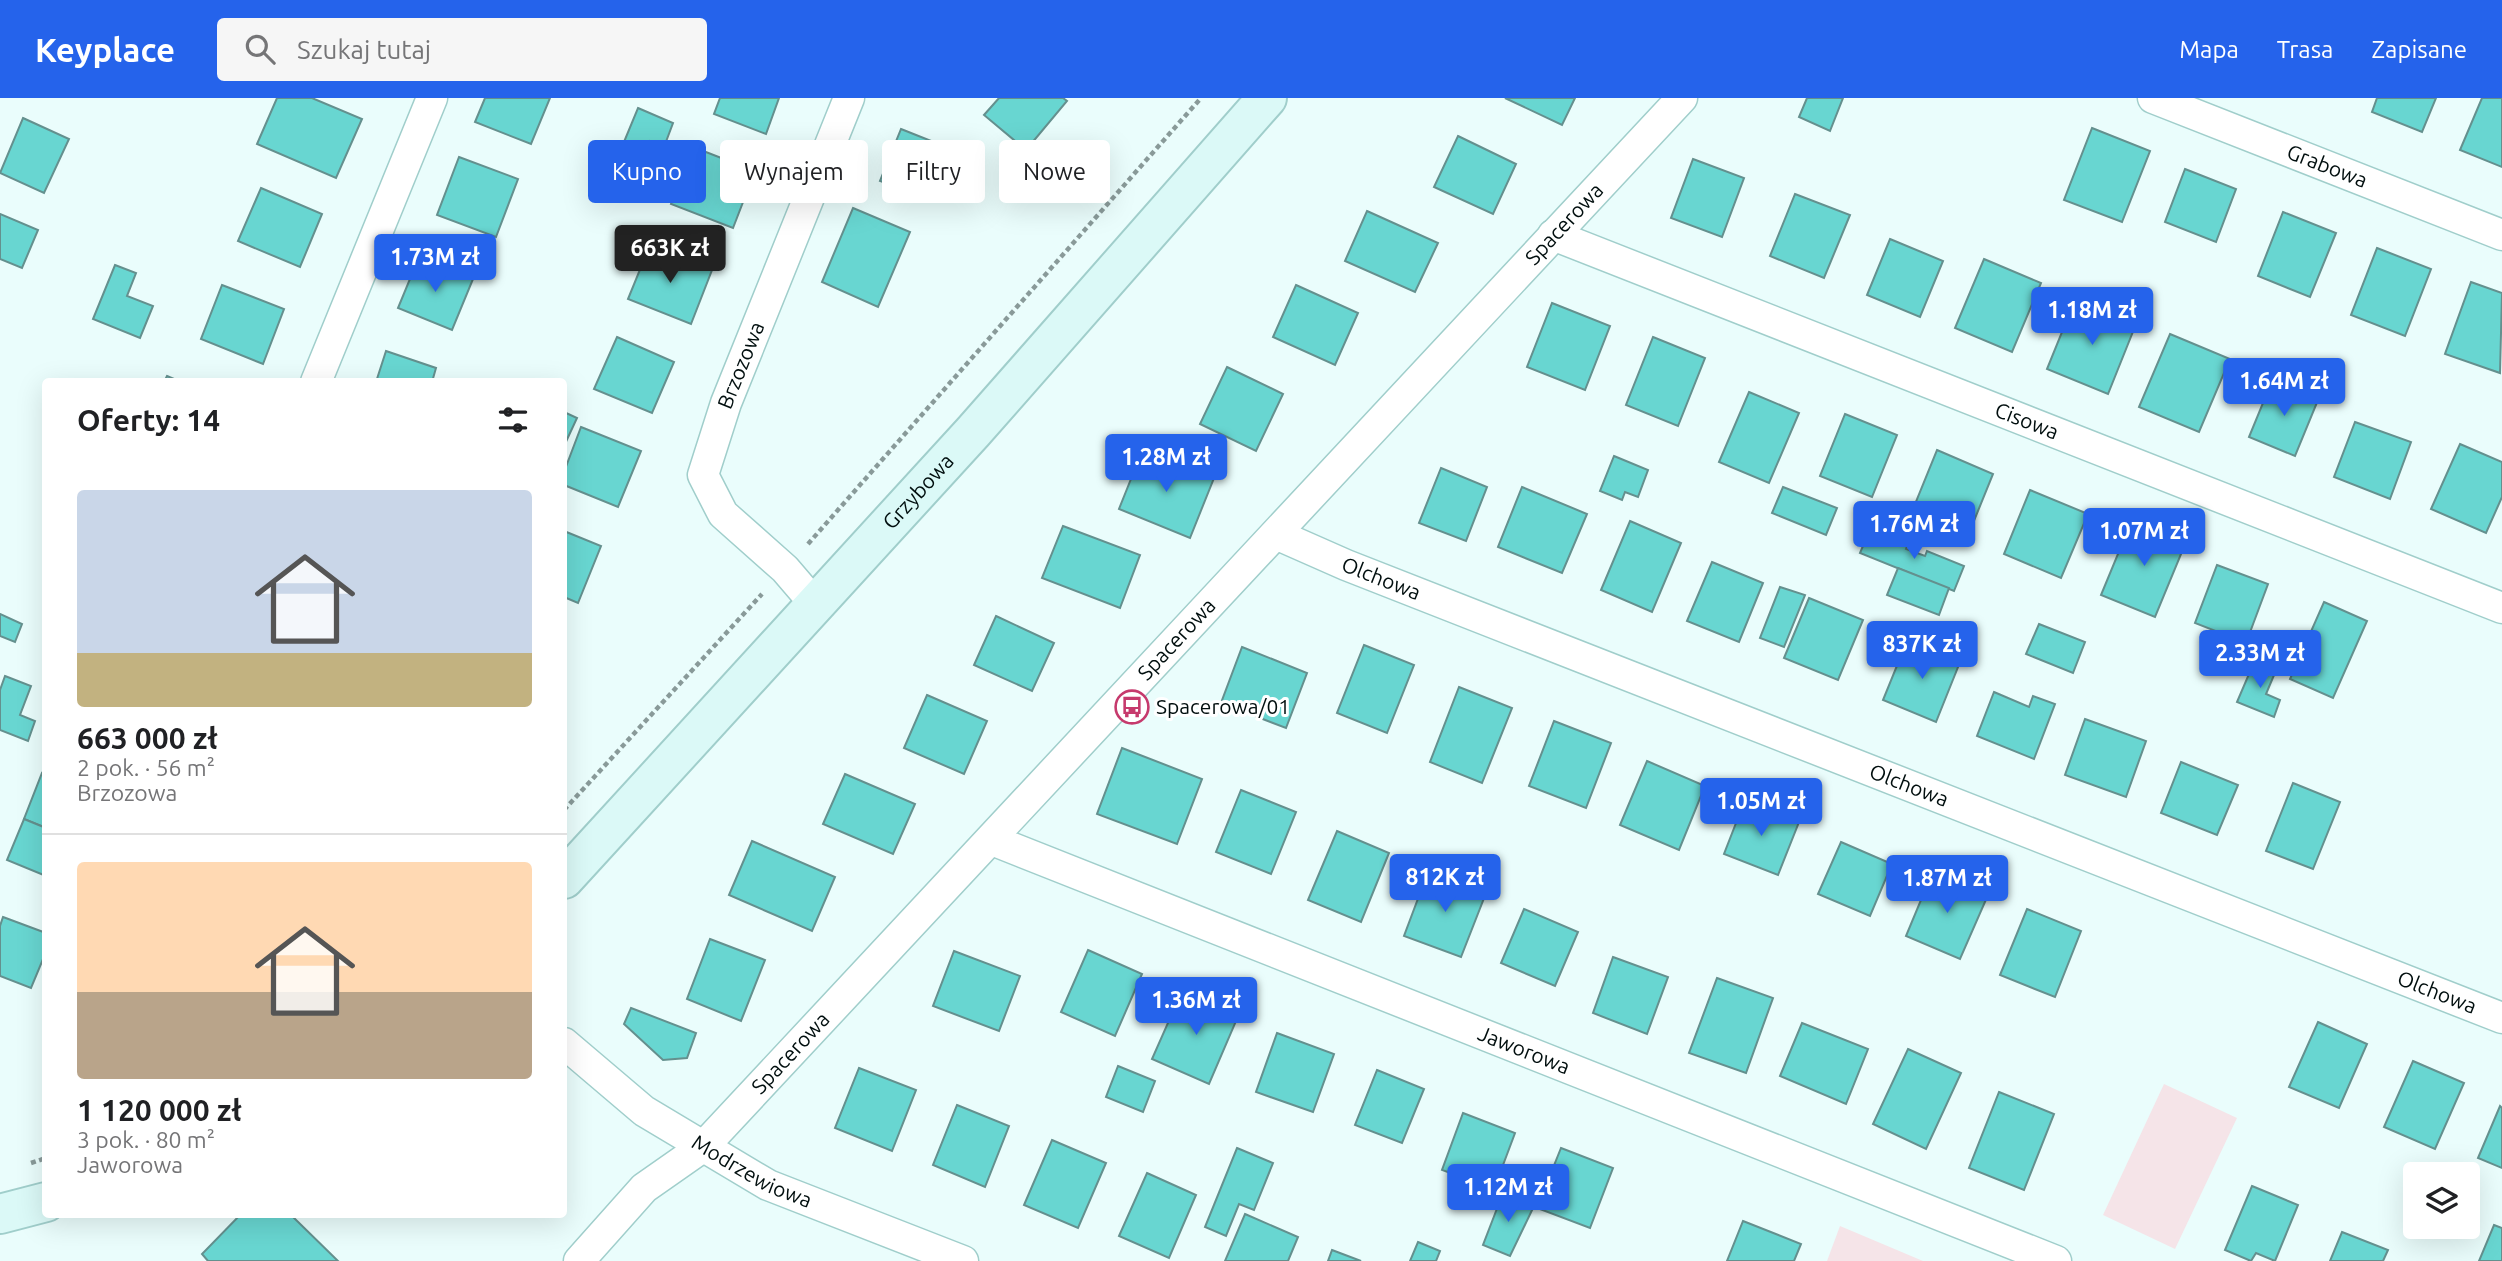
<!DOCTYPE html>
<html lang="pl">
<head>
<meta charset="utf-8">
<style>
  body { margin:0; font-family:Ubuntu,sans-serif; background:#f6f6f6; color:#202124; height:100vh; display:flex; flex-direction:column; font-size:26px; white-space:nowrap }
  * { box-sizing:border-box; margin:0 }
  p { font-size:23px; color:#757577 }
  .icon { flex:none; width:38px; height:38px; fill:none; stroke:currentColor; stroke-width:2; stroke-linecap:round; stroke-linejoin:round }
  .map { position:relative; flex:1; overflow:hidden }
  .details { position:absolute; left:42px; top:280px; width:525px; height:840px; display:flex; flex-direction:column; background:#fff; border-radius:7px; box-shadow:0 7px 28px #0002 }
  .details>* { flex:none }
  .hud { position:absolute; left:588px; top:42px; width:665px; height:63px; display:flex; gap:14px }
  .controls { position:absolute; left:2403px; top:1064px; display:grid; gap:14px }
  .controls a { display:grid; place-items:center; width:77px; height:77px; border-radius:7px; background:#fff; box-shadow:0 7px 28px #0002; font-size:35px }
  .price { position:absolute; translate:-50% -60px; padding:0 16px; border-radius:7px; background:#2563eb; color:#fff; font-size:23px; line-height:46px; filter:drop-shadow(0 2px 4px #0008) }
  .price::after { content:''; position:absolute; left:50%; top:42px; width:21px; height:16px; margin-left:-10px; background:inherit; clip-path:polygon(0 0,100% 0,50% 100%) }
  .price.current { background:#222; color:#fff }
  ul { padding:0; list-style:none }
  li { display:grid; align-content:center; gap:14px; height:371px; padding:0 35px }
  li+li { border-top:2px solid #e0e0e0 }
  li span { display:grid; place-items:center; height:217px; border-radius:7px; color:#555 }
  li>.icon { margin-inline-start:auto }
  span .icon { width:126px; height:126px; fill:#fffc; stroke-width:1 }
  li b { font-size:30px }
  h2 { display:flex; justify-content:space-between; align-items:center; height:84px; padding:0 35px; font-size:30px }
  .pill { padding:0 24px; border-radius:7px; background:#fff; box-shadow:0 7px 28px #0002; font-size:24px; line-height:63px }
  .pill.current { background:#2563eb; color:#fff }
  header { display:flex; align-items:center; gap:42px; box-sizing:border-box; height:98px; padding:0 35px; background:#2563eb; color:#fff }
  header strong { font-size:33px }
  nav { display:flex; gap:38px; margin-inline-start:auto; font-size:24px }
  .search { width:490px; height:63px; background:#f6f6f6; display:flex; align-items:center; gap:18px; box-sizing:border-box; padding:0 24px; border-radius:7px; color:#757577; font-size:26px }
  .map>svg:first-child { display:block }
</style>
</head>
<body>
<header>
<strong>Keyplace</strong>
<div class="search"><svg class="icon" aria-label="search" viewBox="0 0 24 24"><circle cx="10" cy="10" r="6"/><path d="M15 15l6 6"/></svg>Szukaj tutaj</div>
<nav><a>Mapa</a><a>Trasa</a><a>Zapisane</a></nav>
</header>
<div class="map">
<svg width="2502" height="1163" viewBox="0 0 2502 1163">
  <rect width="100%" height="100%" fill="#eafdfc"/>
  <g fill="#f5e4e8">
    <path d="M2164,986L2237,1020L2175,1151L2103,1117Z"/>
    <path d="M1840,1128L1923,1163H1827Z"/>
  </g>
  <g fill="#68d6d1" stroke="#64908e" stroke-width="2">
    <path d="M277,0H312L362,21L336,80L257,46Z"/>
    <path d="M485,0H550L531,46L475,24Z"/>
    <path d="M720,0H779L766,36L714,16Z"/>
    <path d="M999,0H1063L1067,3L1026,52L984,17Z"/>
    <path d="M1505,0H1575L1562,27Z"/>
    <path d="M1807,0H1843L1830,33L1799,19Z"/>
    <path d="M2377,0H2436L2422,34L2372,14Z"/>
    <path d="M2482,0H2502V69L2460,52Z"/>
    <path d="M638,10L673,25L664,49L650,43L641,65L619,56Z"/>
    <path d="M23,20L69,41L44,95L0,75Z"/>
    <path d="M2092,30L2150,53L2122,124L2064,102Z"/>
    <path d="M901,31L954,52L934,103L880,83Z"/>
    <path d="M1458,38L1516,66L1493,116L1434,89Z"/>
    <path d="M693,49L755,73L733,130L671,106Z"/>
    <path d="M459,59L518,81L496,139L437,117Z"/>
    <path d="M1693,61L1744,80L1722,139L1671,120Z"/>
    <path d="M2185,71L2236,91L2216,144L2165,124Z"/>
    <path d="M261,90L322,116L300,169L238,143Z"/>
    <path d="M1795,96L1850,117L1824,180L1770,158Z"/>
    <path d="M853,110L910,134L878,209L822,184Z"/>
    <path d="M1367,113L1438,145L1415,194L1345,163Z"/>
    <path d="M2283,114L2336,135L2310,199L2258,178Z"/>
    <path d="M0,116L38,132L22,170L0,161Z"/>
    <path d="M1890,141L1943,163L1920,219L1867,197Z"/>
    <path d="M650,147L712,172L691,226L628,201Z"/>
    <path d="M2377,150L2431,171L2405,238L2351,217Z"/>
    <path d="M419,159L473,181L452,232L398,210Z"/>
    <path d="M1984,161L2041,185L2012,254L1955,230Z"/>
    <path d="M115,167L136,175L127,198L153,208L140,240L93,221Z"/>
    <path d="M2471,184L2502,195L2500,275L2445,256Z"/>
    <path d="M222,187L284,211L263,266L201,241Z"/>
    <path d="M1296,187L1358,215L1335,267L1273,239Z"/>
    <path d="M2075,202L2136,226L2108,296L2047,271Z"/>
    <path d="M1552,205L1610,228L1585,292L1527,269Z"/>
    <path d="M2170,236L2230,261L2199,334L2139,309Z"/>
    <path d="M617,239L674,264L652,315L594,291Z"/>
    <path d="M1653,239L1705,260L1678,328L1626,307Z"/>
    <path d="M386,253L436,270L432,284H376Z"/>
    <path d="M1227,269L1283,296L1256,353L1200,326Z"/>
    <path d="M167,278L181,284H164Z"/>
    <path d="M2272,283L2318,302L2295,358L2249,339Z"/>
    <path d="M1749,294L1799,315L1769,385L1719,364Z"/>
    <path d="M564,314L577,320L564,348Z"/>
    <path d="M1845,316L1897,337L1872,399L1820,378Z"/>
    <path d="M2355,324L2411,344L2390,401L2334,379Z"/>
    <path d="M581,329L641,353L618,409L564,387V374Z"/>
    <path d="M2460,346L2502,364V399L2486,435L2431,411Z"/>
    <path d="M1143,351L1214,380L1190,440L1119,411Z"/>
    <path d="M1937,352L1993,376L1967,440L1911,416Z"/>
    <path d="M1614,358L1648,372L1638,399L1625,394L1622,402L1600,393Z"/>
    <path d="M1441,370L1487,389L1466,443L1419,425Z"/>
    <path d="M1522,389L1587,416L1562,475L1498,449Z"/>
    <path d="M1783,389L1837,410L1826,437L1772,415Z"/>
    <path d="M2030,392L2088,416L2061,480L2004,456Z"/>
    <path d="M2132,422L2186,444L2155,519L2101,497Z"/>
    <path d="M1630,423L1681,445L1652,514L1601,492Z"/>
    <path d="M1063,428L1140,457L1120,510L1042,480Z"/>
    <path d="M564,433L601,448L578,505L564,499Z"/>
    <path d="M1868,436L1894,446L1897,437L1910,442L1906,451L1925,458L1927,453L1964,468L1954,493L1860,455Z"/>
    <path d="M1712,464L1763,485L1739,544L1687,523Z"/>
    <path d="M2217,467L2268,486L2246,545L2195,525Z"/>
    <path d="M1898,470L1949,490L1939,517L1887,497Z"/>
    <path d="M1780,489L1805,497L1784,549L1760,540Z"/>
    <path d="M1809,500L1863,522L1838,582L1784,560Z"/>
    <path d="M2324,504L2367,523L2333,600L2290,581Z"/>
    <path d="M0,516L22,526L15,544L0,538Z"/>
    <path d="M996,518L1054,545L1032,593L974,567Z"/>
    <path d="M2039,526L2085,544L2073,575L2026,556Z"/>
    <path d="M1907,543L1960,564L1936,624L1883,602Z"/>
    <path d="M1364,547L1414,567L1387,635L1337,615Z"/>
    <path d="M1242,549L1307,575L1286,630L1221,605Z"/>
    <path d="M2255,562L2277,570L2266,596L2280,602L2274,619L2237,604Z"/>
    <path d="M5,578L31,588L20,617L35,623L28,643L0,632V592Z"/>
    <path d="M1459,589L1512,610L1482,685L1430,664Z"/>
    <path d="M1994,594L2029,609L2033,598L2055,606L2034,661L1977,638Z"/>
    <path d="M927,597L987,623L964,676L904,650Z"/>
    <path d="M2085,621L2146,643L2126,699L2065,677Z"/>
    <path d="M1554,623L1611,645L1586,710L1529,688Z"/>
    <path d="M1122,650L1202,681L1177,746L1097,716Z"/>
    <path d="M1647,663L1705,688L1679,752L1620,727Z"/>
    <path d="M2181,664L2238,687L2217,737L2161,715Z"/>
    <path d="M42,675L46,677V730L24,721Z"/>
    <path d="M845,676L915,706L893,756L823,726Z"/>
    <path d="M2293,685L2340,704L2313,771L2266,753Z"/>
    <path d="M1241,692L1296,714L1271,776L1216,754Z"/>
    <path d="M1745,702L1799,724L1778,777L1724,756Z"/>
    <path d="M24,721L46,730V778L7,762Z"/>
    <path d="M1337,733L1389,755L1361,824L1308,802Z"/>
    <path d="M752,743L835,779L812,833L729,797Z"/>
    <path d="M1841,744L1892,766L1870,818L1818,796Z"/>
    <path d="M1933,773L1988,797L1960,861L1906,838Z"/>
    <path d="M1428,774L1486,795L1461,859L1404,838Z"/>
    <path d="M1524,811L1578,834L1555,888L1501,865Z"/>
    <path d="M2027,811L2081,833L2055,899L2000,877Z"/>
    <path d="M3,819L46,835V854L31,890L0,878V828Z"/>
    <path d="M710,841L765,862L741,923L687,901Z"/>
    <path d="M1088,852L1142,876L1115,938L1061,914Z"/>
    <path d="M954,853L1020,878L999,933L933,908Z"/>
    <path d="M1613,859L1668,879L1647,936L1593,915Z"/>
    <path d="M1717,880L1773,900L1746,975L1689,955Z"/>
    <path d="M1183,891L1239,916L1209,986L1152,961Z"/>
    <path d="M631,910L696,935L687,960L663,962L624,926Z"/>
    <path d="M2318,924L2367,946L2339,1010L2289,989Z"/>
    <path d="M1802,925L1868,951L1846,1006L1780,978Z"/>
    <path d="M1277,935L1334,956L1313,1014L1256,994Z"/>
    <path d="M1908,951L1961,975L1926,1051L1873,1026Z"/>
    <path d="M2413,963L2464,985L2435,1051L2384,1029Z"/>
    <path d="M1118,968L1155,983L1143,1014L1106,999Z"/>
    <path d="M859,970L916,992L892,1053L835,1030Z"/>
    <path d="M1377,972L1424,991L1402,1045L1355,1027Z"/>
    <path d="M1999,994L2054,1016L2024,1092L1969,1070Z"/>
    <path d="M957,1007L1009,1028L985,1089L933,1067Z"/>
    <path d="M2500,1008L2502,1010V1070L2478,1060Z"/>
    <path d="M1463,1015L1515,1035L1494,1091L1442,1072Z"/>
    <path d="M1052,1042L1106,1065L1078,1130L1024,1107Z"/>
    <path d="M1237,1050L1273,1065L1254,1112L1239,1106L1226,1138L1205,1129Z"/>
    <path d="M1561,1050L1613,1070L1590,1130L1537,1110Z"/>
    <path d="M1147,1075L1196,1097L1169,1160L1119,1138Z"/>
    <path d="M2252,1088L2298,1107L2275,1163L2256,1155L2251,1163L2225,1152Z"/>
    <path d="M1503,1095L1534,1108L1510,1158L1483,1147Z"/>
    <path d="M241,1116H290L338,1163H208L202,1156Z"/>
    <path d="M1245,1116L1298,1139L1288,1163H1225Z"/>
    <path d="M1743,1123L1801,1146L1794,1163H1727Z"/>
    <path d="M2494,1127L2502,1130V1163H2479Z"/>
    <path d="M2342,1134L2388,1152L2383,1163H2330Z"/>
    <path d="M1418,1144L1440,1153L1436,1163H1410Z"/>
    <path d="M1332,1152L1361,1163H1328Z"/>
  </g>
  <g fill="none" stroke-linecap="round" stroke-linejoin="round">
    <defs>
      <g id="street">
        <path id="s1" d="M2153,0L2502,137"/>
        <path id="s2" d="M1553,137L2502,510"/>
        <path d="M316,284L432,0"/>
        <path id="s3" d="M1278,437L1346,467L2502,920"/>
        <path id="s4" d="M815,506L785,471L723,416L703,377L726,305L849,0"/>
        <path id="s5" d="M992,742L2056,1163"/>
        <path id="s6" d="M564,945L644,1013L768,1087L963,1163"/>
        <path id="s7" d="M579,1163L644,1090L704,1048L1682,0"/>
      </g>
      <g id="secondary">
        <path id="s8" d="M564,781L973,334L1267,0"/>
        <path d="M0,1116L46,1104"/>
      </g>
    </defs>
    <use href="#street" stroke="#a0cecb" stroke-width="33"/>
    <use href="#secondary" stroke="#a0cecb" stroke-width="42"/>
    <g stroke="#899a99" stroke-width="4.5" stroke-dasharray="5 3.5" stroke-linecap="butt">
      <path d="M808,446L1201,0"/>
      <path d="M564,712L762,496"/>
      <path d="M31,1065L46,1060"/>
    </g>
    <use href="#street" stroke="#fff" stroke-width="30"/>
    <use href="#secondary" stroke="#dbf9f7" stroke-width="38"/>
  </g>
  <defs>
    <symbol id="bus-ring" viewBox="-11 -11 22 22"><circle r="9.5" fill="#fff" stroke="#c63a6d" stroke-width="1.5"/><path d="M-5-6H5V4H4V6H2V4H-2V6H-4V4H-5ZM-3.5-4V0h7V-4ZM-3.5 1.2v1.5H-2V1.2ZM2 1.2v1.5H3.5V1.2Z" fill="#c63a6d"/></symbol>
  </defs>
  <g fill-rule="evenodd">
    <use href="#bus-ring" x="1113" y="590" width="38" height="38"/>
  </g>
  <g text-anchor="middle" stroke-width="6" stroke-linejoin="round" paint-order="stroke">
    <g font-size="21" fill="#010e0e" stroke="#fff">
      <text dy="7" stroke="none"><textPath href="#s1" startOffset="187">Grabowa</textPath></text>
      <text dy="7" stroke="none"><textPath href="#s7" startOffset="1432">Spacerowa</textPath></text>
      <text dy="7" stroke="none"><textPath href="#s4" startOffset="289">Brzozowa</textPath></text>
      <text dy="7" stroke="none"><textPath href="#s2" startOffset="509">Cisowa</textPath></text>
      <text dy="7" stroke="none"><textPath href="#s8" startOffset="525">Grzybowa</textPath></text>
      <text dy="7" stroke="none"><textPath href="#s3" startOffset="112">Olchowa</textPath></text>
      <text dy="7" stroke="none"><textPath href="#s7" startOffset="864">Spacerowa</textPath></text>
      <text dy="7" stroke="none"><textPath href="#s3" startOffset="679">Olchowa</textPath></text>
      <text dy="7" stroke="none"><textPath href="#s3" startOffset="1246">Olchowa</textPath></text>
      <text dy="7" stroke="none"><textPath href="#s5" startOffset="572">Jaworowa</textPath></text>
      <text dy="7" stroke="none"><textPath href="#s7" startOffset="298">Spacerowa</textPath></text>
      <text dy="7" stroke="none"><textPath href="#s6" startOffset="229">Modrzewiowa</textPath></text>
    </g>
    <g font-size="21" fill="#010e0e" stroke="#fff" text-anchor="start">
      <text x="1156" y="616">Spacerowa/01</text>
    </g>
  </g>
</svg>
<div class="controls">
<a><svg class="icon" aria-label="layers" viewBox="0 0 24 24"><path d="M12 4l9 5-9 5-9-5zM3 14l9 5 9-5"/></svg></a>
</div>
<b class="price current" style="left:670px;top:187px">663K zł</b>
<b class="price" style="left:435px;top:196px">1.73M zł</b>
<b class="price" style="left:2092px;top:249px">1.18M zł</b>
<b class="price" style="left:2284px;top:320px">1.64M zł</b>
<b class="price" style="left:1166px;top:396px">1.28M zł</b>
<b class="price" style="left:1914px;top:463px">1.76M zł</b>
<b class="price" style="left:2144px;top:470px">1.07M zł</b>
<b class="price" style="left:1922px;top:583px">837K zł</b>
<b class="price" style="left:2260px;top:592px">2.33M zł</b>
<b class="price" style="left:1761px;top:740px">1.05M zł</b>
<b class="price" style="left:1445px;top:816px">812K zł</b>
<b class="price" style="left:1947px;top:817px">1.87M zł</b>
<b class="price" style="left:1196px;top:939px">1.36M zł</b>
<b class="price" style="left:1508px;top:1126px">1.12M zł</b>
<div class="hud">
<a class="pill current">Kupno</a>
<a class="pill">Wynajem</a>
<a class="pill">Filtry</a>
<a class="pill">Nowe</a>
</div>
<section class="details">
<h2>Oferty: 14<svg class="icon" aria-label="filters" viewBox="0 0 24 24"><path d="M4 7h16M4 17h16"/><circle cx="9" cy="7" r="2"/><circle cx="15" cy="17" r="2"/></svg></h2>
<ul>
<li><span style="background:linear-gradient(#c9d6e8 75%,#c2b280 0)"><svg class="icon" aria-label="home" viewBox="0 0 24 24"><path d="M3 11l9-7 9 7M6 9v11h12V9"/></svg></span><div><b>663 000 zł</b><p>2 pok. · 56 m²</p><p>Brzozowa</p></div></li>
<li><span style="background:linear-gradient(#ffd9b3 60%,#b9a48a 0)"><svg class="icon" aria-label="home" viewBox="0 0 24 24"><path d="M3 11l9-7 9 7M6 9v11h12V9"/></svg></span><div><b>1 120 000 zł</b><p>3 pok. · 80 m²</p><p>Jaworowa</p></div></li>
</ul>
</section>
</div>
</body>
</html>
